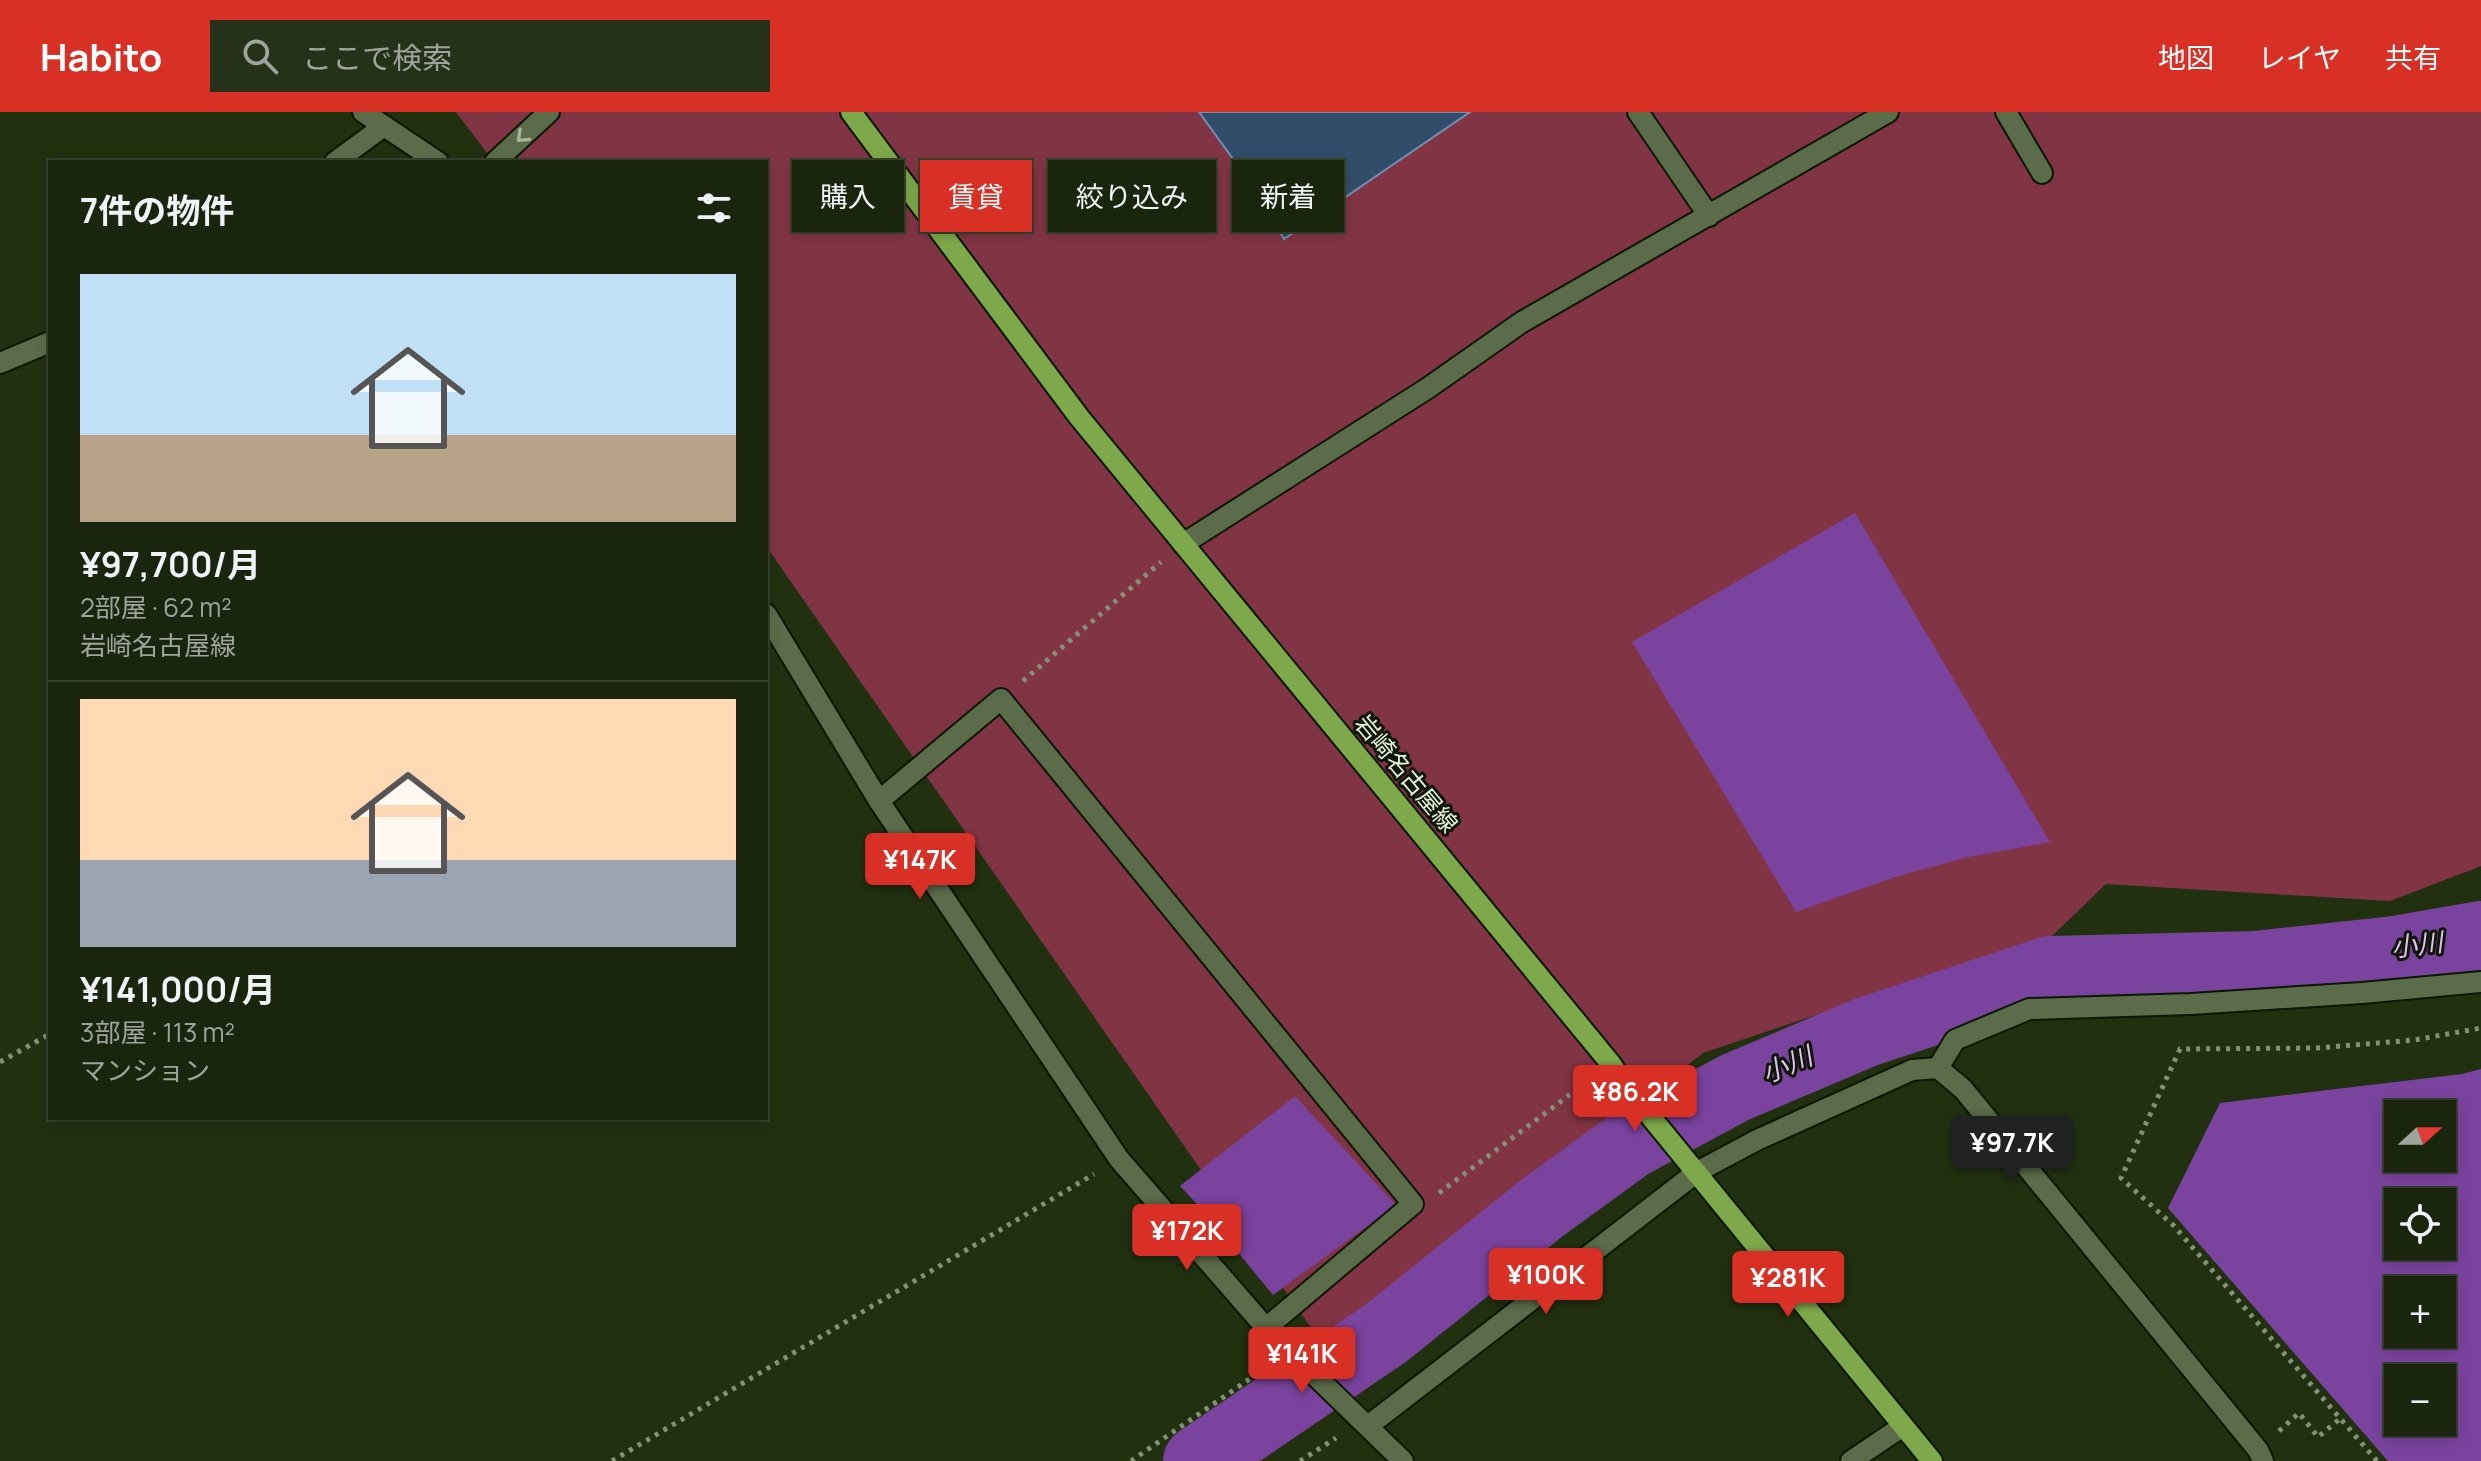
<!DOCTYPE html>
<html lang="ja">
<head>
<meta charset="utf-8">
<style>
  body { margin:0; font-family:Manrope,"Noto Sans JP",sans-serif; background:#26311a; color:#f1f3f6; height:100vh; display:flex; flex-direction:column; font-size:30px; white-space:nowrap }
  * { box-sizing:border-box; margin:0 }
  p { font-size:26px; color:#9fa59d }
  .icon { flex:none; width:44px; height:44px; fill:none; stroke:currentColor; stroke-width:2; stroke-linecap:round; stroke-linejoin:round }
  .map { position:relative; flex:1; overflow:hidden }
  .details { position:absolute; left:48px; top:48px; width:720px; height:960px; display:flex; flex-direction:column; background:#19250c; border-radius:0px; box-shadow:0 4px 12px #0003,0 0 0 2px #37422d }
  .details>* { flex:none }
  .guide { position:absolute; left:792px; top:48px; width:760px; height:72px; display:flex; gap:16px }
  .needle { width:52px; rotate:69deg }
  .fabs { position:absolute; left:2384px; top:988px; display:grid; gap:16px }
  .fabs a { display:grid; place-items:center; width:72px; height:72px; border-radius:0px; background:#19250c; box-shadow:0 4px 12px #0003,0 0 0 2px #37422d; font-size:40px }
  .price { position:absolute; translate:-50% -68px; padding:0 18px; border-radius:8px; background:#d93025; color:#fff; font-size:26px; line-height:52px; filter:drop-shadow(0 2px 4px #0008) }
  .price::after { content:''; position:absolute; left:50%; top:48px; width:24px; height:18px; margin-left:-12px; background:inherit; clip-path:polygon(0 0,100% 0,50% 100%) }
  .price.selected { background:#222; color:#fff }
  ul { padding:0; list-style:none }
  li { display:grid; align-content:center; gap:16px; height:424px; padding:0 32px }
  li+li { border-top:2px solid #37422d }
  li span { display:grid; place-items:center; height:248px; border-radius:0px; color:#555 }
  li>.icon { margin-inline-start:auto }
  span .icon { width:144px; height:144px; fill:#fffc; stroke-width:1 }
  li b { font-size:34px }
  h2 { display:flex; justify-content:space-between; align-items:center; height:96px; padding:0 32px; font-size:34px }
  .chip { padding:0 28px; border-radius:0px; background:#19250c; box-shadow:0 4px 12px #0003,0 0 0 2px #37422d; font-size:28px; line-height:72px }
  .chip.selected { background:#d93025; color:#fff }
  header { display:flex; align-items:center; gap:48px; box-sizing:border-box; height:112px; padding:0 40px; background:#d93025; color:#fff }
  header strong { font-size:38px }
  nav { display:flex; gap:44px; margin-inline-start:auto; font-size:28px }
  .search { width:560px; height:72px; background:#26311a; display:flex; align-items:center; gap:20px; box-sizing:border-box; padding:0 28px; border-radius:0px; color:#9fa59d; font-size:30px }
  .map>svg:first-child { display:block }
</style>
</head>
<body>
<header>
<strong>Habito</strong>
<div class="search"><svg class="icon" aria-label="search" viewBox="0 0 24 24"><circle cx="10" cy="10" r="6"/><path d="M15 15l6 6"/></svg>ここで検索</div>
<nav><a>地図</a><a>レイヤ</a><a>共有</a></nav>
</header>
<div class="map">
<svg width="2481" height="1349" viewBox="0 0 2481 1349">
  <rect width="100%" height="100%" fill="#213110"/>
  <path fill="#813544" d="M456,0H2481V754L2390,789L2106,772L2053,823L1703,941L1325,1236L766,434V50H494Z"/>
  <g fill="#7a439d" fill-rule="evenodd">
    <path d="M1855,401L2050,730L1969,745L1895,765L1796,800L1632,530Z"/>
    <path d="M2481,957V1349H2388L2168,1096L2220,991L2462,962ZM2398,1002H2442V1046H2398ZM2442,1090V1134H2398V1090ZM2398,1178H2442V1222H2398ZM2398,1266H2442V1310H2398Z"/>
    <path d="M1295,984L1396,1093L1273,1183L1208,1104L1180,1074Z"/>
  </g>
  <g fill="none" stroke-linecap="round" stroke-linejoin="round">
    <path stroke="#7a439d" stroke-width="70" d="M1198,1349L1386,1221L1542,1096L1630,1032L1736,975L1866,920L2050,859L2254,854L2395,839L2481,824"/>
  </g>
  <path fill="#324d69" stroke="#7390b0" stroke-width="2" d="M1199,0H1470L1284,127L1259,83Z"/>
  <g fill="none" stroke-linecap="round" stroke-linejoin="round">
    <defs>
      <g id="minor">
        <path d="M363,0L438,50"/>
        <path d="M1638,0L1709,104"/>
        <path d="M2006,0L2042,61"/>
        <path d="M335,50L384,14"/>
        <path d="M495,50L549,0"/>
        <path d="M0,251L50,230"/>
        <path d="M1183,432L1428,276L1522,210L1888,0"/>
        <path d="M766,502L879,689L1119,1047L1266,1216L1403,1349"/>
        <path d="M879,689L1001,587L1413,1092L1266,1216"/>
        <path d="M1938,956L1955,928L2029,897L2191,892L2362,881L2481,870"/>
        <path d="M1368,1314L1697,1060L1757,1028L1912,958L1938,956L1963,977L2258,1338L2263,1349"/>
        <path d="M1851,1349L1903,1314"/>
      </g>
      <path id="major" d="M851,0L1079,305L1611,952L1628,977L1932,1349"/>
    </defs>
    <use href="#minor" stroke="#0a1800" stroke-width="24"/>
    <use href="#major" stroke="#0a1800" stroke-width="24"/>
    <g stroke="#849177" stroke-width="5" stroke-dasharray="4 6" stroke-linecap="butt">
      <path d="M1023,569L1161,450"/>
      <path d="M0,950L50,922"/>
      <path d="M1439,1081L1588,969"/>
      <path d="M2279,1319L2299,1301L2318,1325L2341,1306"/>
      <path d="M612,1349L1094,1062"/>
      <path d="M1131,1349L1267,1255"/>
      <path d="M1300,1349L1336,1326"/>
      <path d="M2377,1349L2174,1114L2121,1066L2180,937L2317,936L2414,928L2481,916"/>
    </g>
    <use href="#minor" stroke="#5a6c49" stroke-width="20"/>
    <use href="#major" stroke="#7ea94b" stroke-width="20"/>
  </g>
  <defs><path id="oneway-chevron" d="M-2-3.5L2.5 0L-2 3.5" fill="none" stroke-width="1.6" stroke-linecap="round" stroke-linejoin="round" transform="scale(2)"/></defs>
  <use stroke="#a8b69b" href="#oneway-chevron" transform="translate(522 25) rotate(137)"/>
  <g text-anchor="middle" stroke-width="6" stroke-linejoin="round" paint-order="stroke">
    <g font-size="24" fill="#e7f2de" stroke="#0f1608">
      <text transform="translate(1406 662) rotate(50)" y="8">岩崎名古屋線</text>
    </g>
    <g font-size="26" font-style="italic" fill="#dfc4f4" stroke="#0f1608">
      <text transform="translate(2417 833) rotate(-7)" y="9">小川</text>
      <text transform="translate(1787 953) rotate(-23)" y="9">小川</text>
    </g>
  </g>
</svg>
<div class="fabs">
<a><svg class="needle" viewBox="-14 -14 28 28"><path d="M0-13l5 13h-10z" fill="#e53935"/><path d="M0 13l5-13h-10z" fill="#9fa59d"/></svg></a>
<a><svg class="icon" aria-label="locate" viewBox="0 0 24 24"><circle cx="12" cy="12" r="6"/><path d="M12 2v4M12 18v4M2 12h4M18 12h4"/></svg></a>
<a>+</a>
<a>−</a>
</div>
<b class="price" style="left:920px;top:789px">¥147K</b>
<b class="price" style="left:1635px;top:1021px">¥86.2K</b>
<b class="price selected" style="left:2012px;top:1072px">¥97.7K</b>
<b class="price" style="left:1187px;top:1160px">¥172K</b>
<b class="price" style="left:1546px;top:1204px">¥100K</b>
<b class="price" style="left:1788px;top:1207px">¥281K</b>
<b class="price" style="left:1302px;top:1283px">¥141K</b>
<div class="guide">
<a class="chip">購入</a>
<a class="chip selected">賃貸</a>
<a class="chip">絞り込み</a>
<a class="chip">新着</a>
</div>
<section class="details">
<h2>7件の物件<svg class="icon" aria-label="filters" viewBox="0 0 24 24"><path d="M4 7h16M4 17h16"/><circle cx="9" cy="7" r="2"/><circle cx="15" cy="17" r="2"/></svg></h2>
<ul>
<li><span style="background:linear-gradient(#bfe0f5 65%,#b9a48a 0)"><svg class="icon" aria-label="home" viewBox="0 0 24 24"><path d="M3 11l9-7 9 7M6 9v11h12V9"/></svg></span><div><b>¥97,700/月</b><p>2部屋 · 62 m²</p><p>岩崎名古屋線</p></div></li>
<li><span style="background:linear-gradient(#ffd9b3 65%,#9aa5b1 0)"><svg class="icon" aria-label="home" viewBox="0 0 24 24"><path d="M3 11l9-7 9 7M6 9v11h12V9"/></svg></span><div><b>¥141,000/月</b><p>3部屋 · 113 m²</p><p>マンション</p></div></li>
</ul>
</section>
</div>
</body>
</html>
